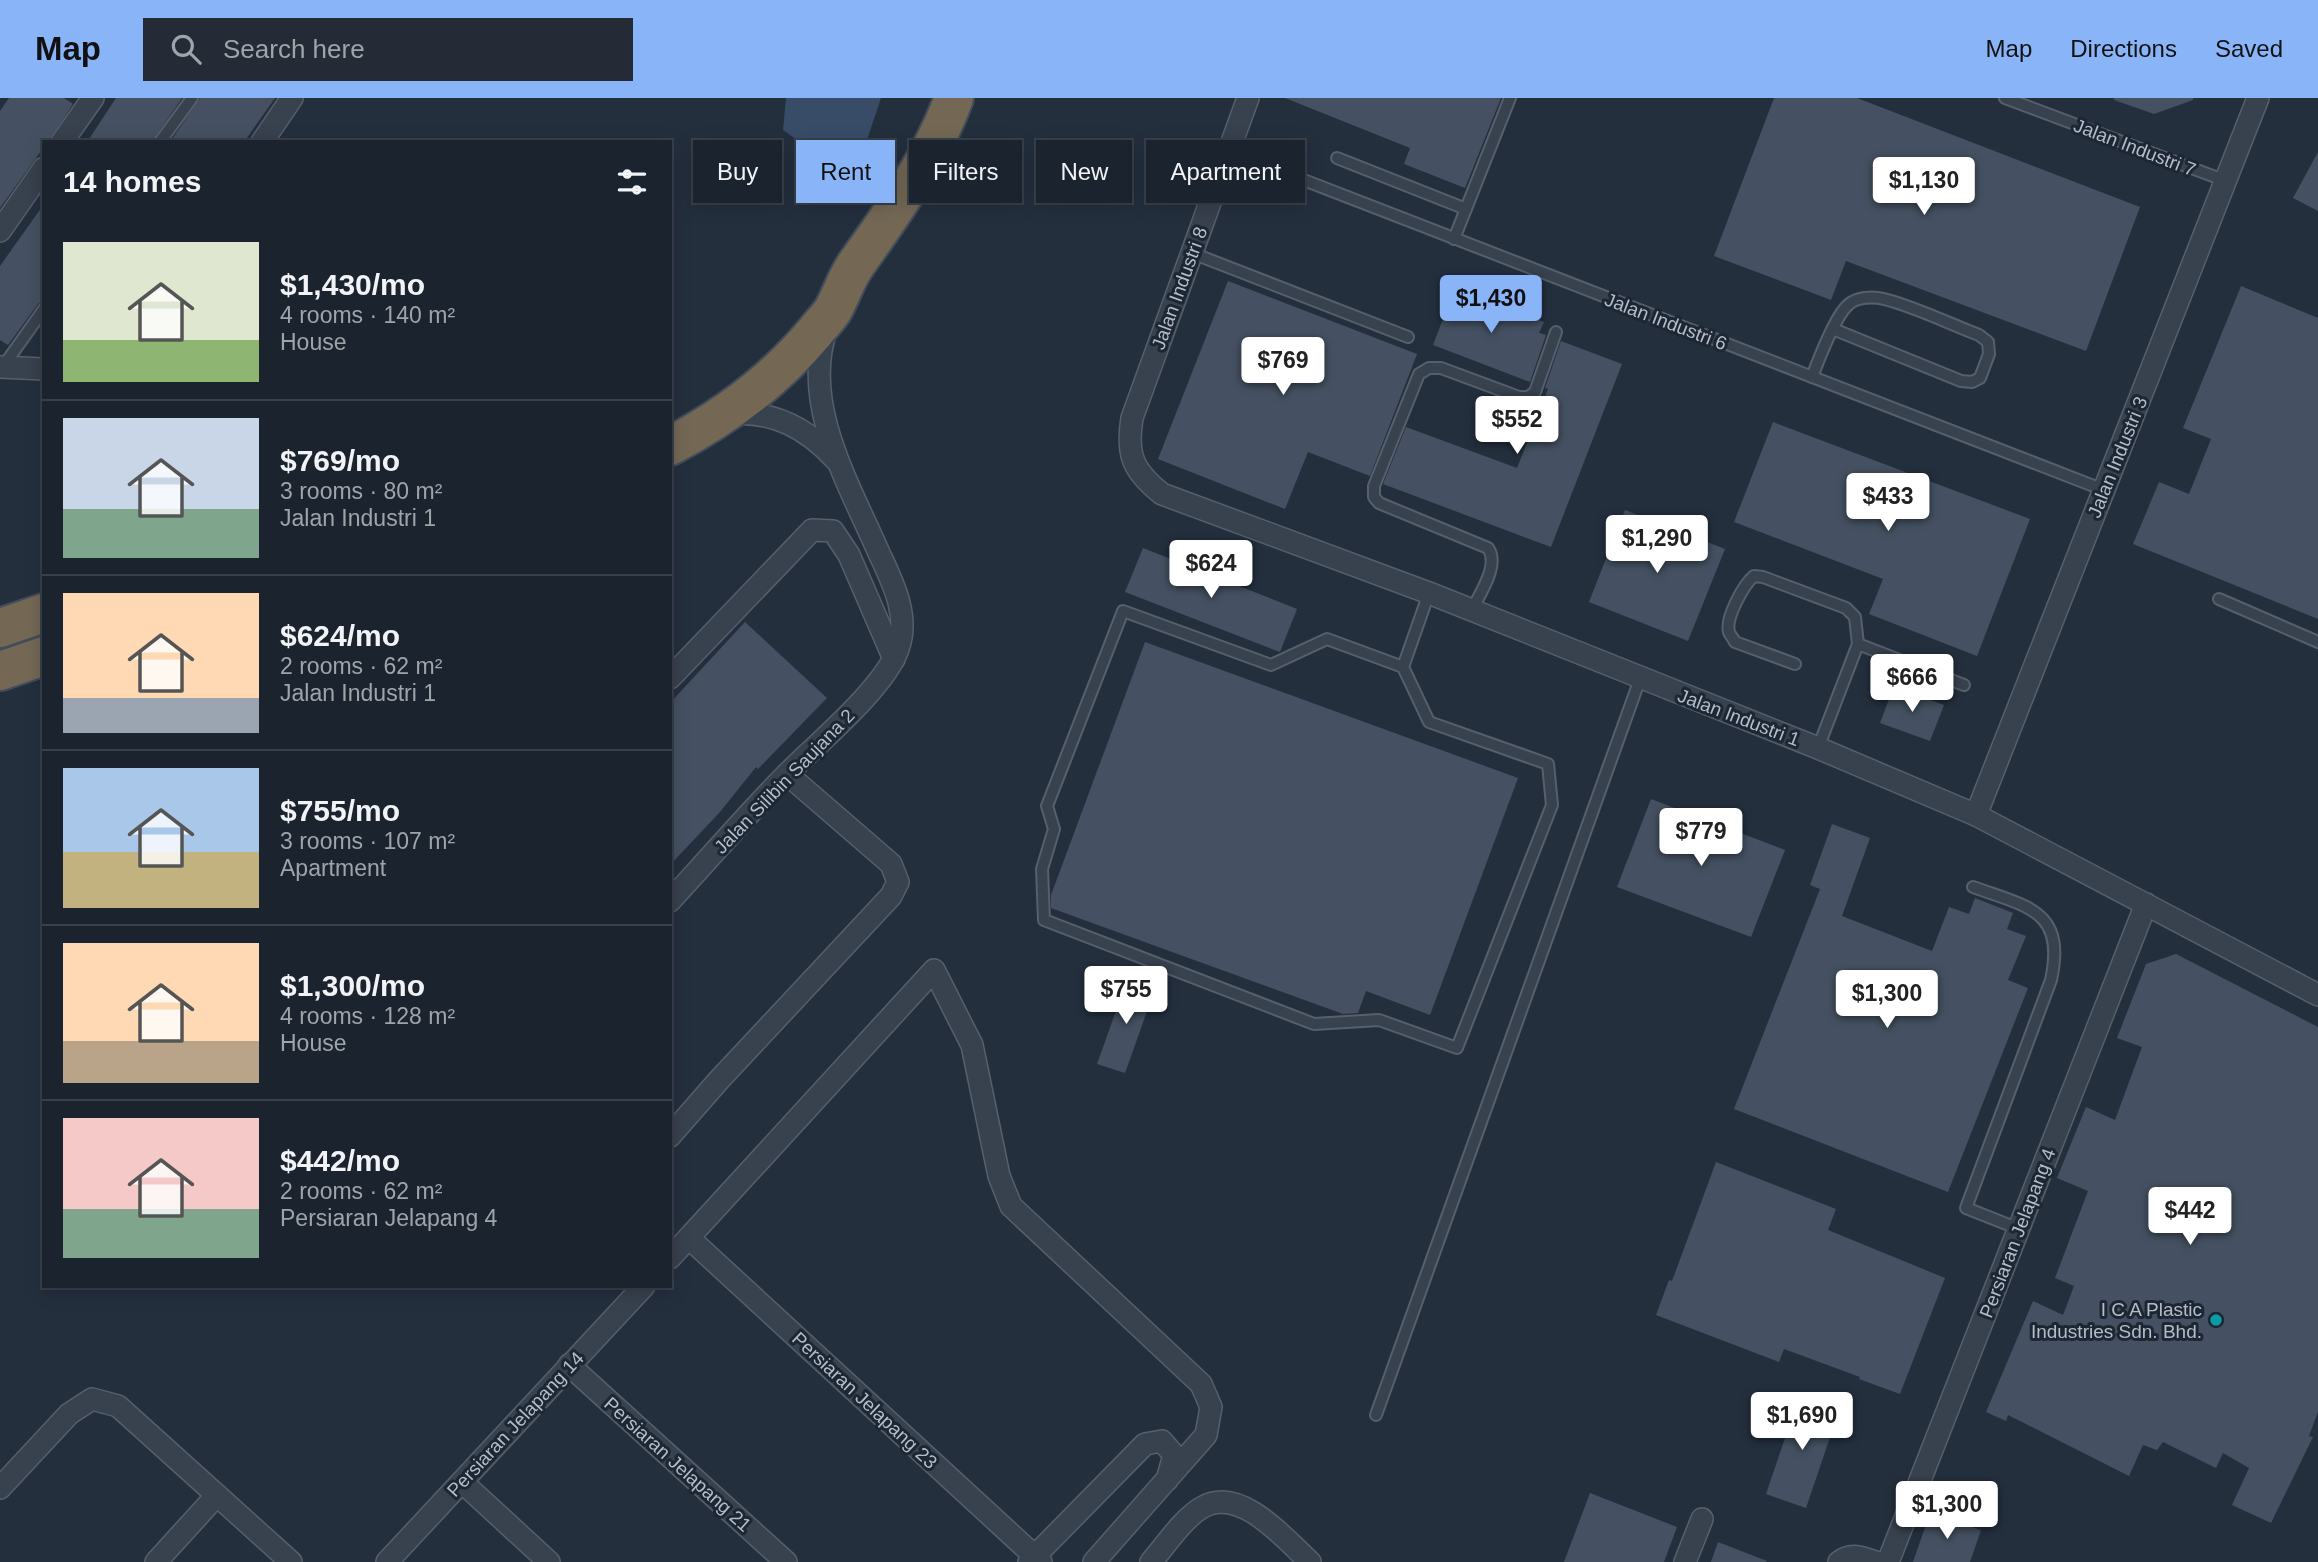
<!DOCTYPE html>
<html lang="en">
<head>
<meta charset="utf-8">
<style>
  body { margin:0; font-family:Helvetica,sans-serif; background:#242b36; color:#f1f3f6; height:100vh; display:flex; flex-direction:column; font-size:26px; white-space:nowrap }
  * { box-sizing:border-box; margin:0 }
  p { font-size:23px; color:#a0a4aa }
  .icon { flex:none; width:38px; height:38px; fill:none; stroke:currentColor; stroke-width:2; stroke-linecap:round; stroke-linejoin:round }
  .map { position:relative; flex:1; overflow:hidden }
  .drawer { position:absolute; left:42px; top:42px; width:630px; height:1148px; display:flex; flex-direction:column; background:#1b232e; border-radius:0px; box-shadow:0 4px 18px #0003,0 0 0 2px #39404a }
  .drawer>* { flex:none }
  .guide { position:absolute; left:693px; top:42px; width:665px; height:63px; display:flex; gap:14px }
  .price { position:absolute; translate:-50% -60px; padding:0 16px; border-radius:7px; background:#fff; color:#222; font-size:23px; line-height:46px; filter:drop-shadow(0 2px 4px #0008) }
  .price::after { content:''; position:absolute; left:50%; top:42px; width:21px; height:16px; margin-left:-10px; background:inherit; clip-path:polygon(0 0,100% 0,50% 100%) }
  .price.current { background:#8ab4f8; color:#111 }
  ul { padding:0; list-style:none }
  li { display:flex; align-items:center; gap:21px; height:175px; padding:0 21px }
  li+li { border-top:2px solid #39404a }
  li span { display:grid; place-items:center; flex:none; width:196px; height:140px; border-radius:0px; color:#555 }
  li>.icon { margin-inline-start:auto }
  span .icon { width:84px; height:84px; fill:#fffc; stroke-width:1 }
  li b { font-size:30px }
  h2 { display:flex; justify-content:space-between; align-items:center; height:84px; padding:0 21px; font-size:30px }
  .tag { padding:0 24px; border-radius:0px; background:#1b232e; box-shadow:0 4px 18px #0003,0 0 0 2px #39404a; font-size:24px; line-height:63px }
  .tag.current { background:#8ab4f8; color:#111 }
  header { display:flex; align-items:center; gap:42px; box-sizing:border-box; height:98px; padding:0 35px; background:#8ab4f8; color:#111 }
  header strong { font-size:33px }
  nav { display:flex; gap:38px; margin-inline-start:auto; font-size:24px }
  .search { width:490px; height:63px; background:#242b36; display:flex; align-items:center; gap:18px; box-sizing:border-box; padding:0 24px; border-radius:0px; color:#a0a4aa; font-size:26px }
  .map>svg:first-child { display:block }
</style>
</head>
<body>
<header>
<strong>Map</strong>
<div class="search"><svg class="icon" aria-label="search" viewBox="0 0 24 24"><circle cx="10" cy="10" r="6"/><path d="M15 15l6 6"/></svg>Search here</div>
<nav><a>Map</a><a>Directions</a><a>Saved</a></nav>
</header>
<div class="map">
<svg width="2318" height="1464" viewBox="0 0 2318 1464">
  <rect width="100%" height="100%" fill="#242f3e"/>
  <path fill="#394c67" d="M786,0H881L865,48L837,71L783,32Z"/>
  <g fill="#455162">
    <path d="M9,0H64L73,6L48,44H44V49L0,110V13Z"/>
    <path d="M116,0H182L152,44H87Z"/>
    <path d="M200,0H275L244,44H170Z"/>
    <path d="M1285,0H1501L1465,90L1404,66L1410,50Z"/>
    <path d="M1774,0H1857L2140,109L2086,253L1846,163L1831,202L1714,158Z"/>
    <path d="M2114,0H2193V2L2154,16L2114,2Z"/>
    <path d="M2318,54V113L2293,100Z"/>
    <path d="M44,106V203L38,206L8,247L0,242V168Z"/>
    <path d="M1228,183L1417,256L1370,378L1308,354L1285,411L1158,361Z"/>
    <path d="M2241,188L2318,220V521L2133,446L2159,384L2189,396L2211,341L2183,330Z"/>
    <path d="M1455,190L1544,224L1539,235L1546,237L1530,284L1433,247Z"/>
    <path d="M1561,243L1622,266L1551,449L1383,386L1406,329L1517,370L1548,291L1545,290Z"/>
    <path d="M1773,324L2030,421L1977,558L1869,516L1883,481L1734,424Z"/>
    <path d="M1625,412L1725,451L1688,543L1589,504Z"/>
    <path d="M1143,450L1297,511L1280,554L1125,494Z"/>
    <path d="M745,524L827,600L758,671L756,669L720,714L670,767V605Z"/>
    <path d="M1145,544L1518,680L1430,917L1366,893L1358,915L1343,916L1051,810V797Z"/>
    <path d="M1894,588L1944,607L1930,643L1880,625Z"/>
    <path d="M1651,701L1785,752L1751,839L1617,789Z"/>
    <path d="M1832,726L1870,740L1842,818L1932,853L1949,809L1969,816L1975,800L2013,815L2007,831L2026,838L2008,882L2028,890L1948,1094L1734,1011L1820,791L1810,787Z"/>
    <path d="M2176,856L2318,929V1314L2309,1338L2313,1339L2271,1425L2232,1407L2249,1370L2223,1355L2216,1370L2163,1344L2157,1352L2143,1347L2129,1378L2008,1317L2006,1323L1986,1314L2033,1203L2063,1217L2074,1188L2055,1180L2088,1093L2057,1080L2086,1009L2115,1022L2142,949L2117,940L2146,866Z"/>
    <path d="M1127,882L1155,891L1125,975L1097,966Z"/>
    <path d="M1716,1064L1836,1111L1828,1132L1945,1180L1900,1296L1859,1281L1860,1279L1784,1251L1779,1264L1656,1217L1669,1182L1672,1183Z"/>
    <path d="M1799,1299L1839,1313L1806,1410L1766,1396Z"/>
    <path d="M1590,1395L1677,1429L1664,1464H1564Z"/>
    <path d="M1930,1415L1981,1432L1970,1464H1913Z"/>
    <path d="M1718,1444L1767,1463L1766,1464H1711Z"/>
  </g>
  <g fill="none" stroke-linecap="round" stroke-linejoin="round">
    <defs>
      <g id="lane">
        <path d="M2005,0L2226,83"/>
        <path d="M160,44L192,0"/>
        <path d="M1229,53L2104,392"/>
        <path d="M1337,60L1466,111"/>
        <path d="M1454,141L1510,0"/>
        <path d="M1192,155L1408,239"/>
        <path d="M2,270L44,211"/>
        <path d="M1812,279C1818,263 1836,217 1848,207C1856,199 1873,198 1884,201C1913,208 1950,226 1979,237L1988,244L1989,256L1980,280L1972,284L1961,283L1833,231"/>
        <path d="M2219,501L2318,544"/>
        <path d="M1472,512C1480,495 1500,467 1488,450L1379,405L1374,399V388L1419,276L1429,270H1441L1519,299H1528L1535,294L1556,234"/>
        <path d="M1123,513L1271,567L1327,541L1403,569L1429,624L1548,666L1552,707L1457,950L1379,922L1314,926L1044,822L1042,771L1054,731L1047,708Z"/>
        <path d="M1858,546L1964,587"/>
        <path d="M1795,566L1735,544C1733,540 1730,537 1729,534C1725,520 1744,486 1754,478L1763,479L1846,510L1855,519L1858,546L1818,650"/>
        <path d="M1403,569L1429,495"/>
        <path d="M1973,789C2028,809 2066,812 2051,882L1966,1110L2019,1131"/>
        <path d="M1376,1317L1640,581"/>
      </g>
      <g id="street">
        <path d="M1248,0L1132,320C1126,357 1133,373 1162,396L1429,495L1818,650L1976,717L2318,897"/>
        <path d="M62,44L93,0"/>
        <path d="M262,44L292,0"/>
        <path d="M0,133L44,70"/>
        <path d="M0,269L44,271"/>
        <path d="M729,316C773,312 807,330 836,362"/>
        <path d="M670,580L812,432L833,433L849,457L894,561"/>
        <path d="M1976,717L2258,0"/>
        <path d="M670,803C710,760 748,715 789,674C819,644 885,589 898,551C910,518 893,485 879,455C850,388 801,307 826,233"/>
        <path d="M670,1038L719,982L891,798L898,784L891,766L787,676"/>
        <path d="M689,1140L1041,1464"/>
        <path d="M670,1160L934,872L972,947L999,1078L1011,1108L1201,1286L1211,1309L1206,1337L1094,1464"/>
        <path d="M569,1267L786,1464"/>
        <path d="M462,1384L549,1464"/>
        <path d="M0,1390L69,1316L92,1301L118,1308L291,1464"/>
        <path d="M156,1464L217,1397"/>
        <path d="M387,1464L644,1188"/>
        <path d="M1029,1464L1145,1346L1162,1343L1174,1357L1167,1382"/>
        <path d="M1151,1464C1165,1448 1184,1419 1203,1409C1241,1388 1285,1441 1310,1464"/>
        <path d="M1685,1464L1702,1421"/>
        <path d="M1839,1464C1852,1454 1862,1460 1876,1464"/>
        <path d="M1888,1464L2146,806"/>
      </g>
      <g id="highway">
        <path d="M670,348C726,319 776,281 816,233C821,226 828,220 833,212C842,196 846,180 857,165C894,113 932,60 954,0"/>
        <path d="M0,530L44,515"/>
        <path d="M0,573L44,558"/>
      </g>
    </defs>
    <use href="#lane" stroke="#565f6c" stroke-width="14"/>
    <use href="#street" stroke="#565f6c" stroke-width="24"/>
    <use href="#highway" stroke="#434c59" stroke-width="42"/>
    <use href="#lane" stroke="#38414e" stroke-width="10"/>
    <use href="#street" stroke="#38414e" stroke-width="21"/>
    <use href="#highway" stroke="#746855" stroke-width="38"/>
  </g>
  <circle fill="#0f9aa8" stroke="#1d2633" stroke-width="2.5" cx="2216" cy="1222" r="7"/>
  <g text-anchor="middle" stroke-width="6" stroke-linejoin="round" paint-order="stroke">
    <g font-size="19" fill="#b4bcc9" stroke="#1d2633">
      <text transform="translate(2135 49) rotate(21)" y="7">Jalan Industri 7</text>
      <text transform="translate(1179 190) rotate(-70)" y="7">Jalan Industri 8</text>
      <text transform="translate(1666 223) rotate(21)" y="7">Jalan Industri 6</text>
      <text transform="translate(2117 359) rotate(-68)" y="7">Jalan Industri 3</text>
      <text transform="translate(1739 619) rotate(21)" y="7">Jalan Industri 1</text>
      <text transform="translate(784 683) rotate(-46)" y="7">Jalan Silibin Saujana 2</text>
      <text transform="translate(2017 1135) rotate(-69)" y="7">Persiaran Jelapang 4</text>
      <text transform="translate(865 1302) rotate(43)" y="7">Persiaran Jelapang 23</text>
      <text transform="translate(515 1326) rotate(-47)" y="7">Persiaran Jelapang 14</text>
      <text transform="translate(678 1366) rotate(42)" y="7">Persiaran Jelapang 21</text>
    </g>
    <g font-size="19" fill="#b4bcc9" stroke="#1d2633" text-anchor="end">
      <text x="2202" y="1218">I C A Plastic<tspan x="2202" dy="22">Industries Sdn. Bhd.</tspan></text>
    </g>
  </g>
</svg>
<b class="price" style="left:1924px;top:119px">$1,130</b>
<b class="price current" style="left:1491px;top:237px">$1,430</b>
<b class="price" style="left:1283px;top:299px">$769</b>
<b class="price" style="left:1517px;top:358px">$552</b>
<b class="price" style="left:1888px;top:435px">$433</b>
<b class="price" style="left:1657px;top:477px">$1,290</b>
<b class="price" style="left:1211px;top:502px">$624</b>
<b class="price" style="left:1912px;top:616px">$666</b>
<b class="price" style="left:1701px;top:770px">$779</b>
<b class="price" style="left:1126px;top:928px">$755</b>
<b class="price" style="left:1887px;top:932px">$1,300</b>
<b class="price" style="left:2190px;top:1149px">$442</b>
<b class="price" style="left:1802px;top:1354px">$1,690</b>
<b class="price" style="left:1947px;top:1443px">$1,300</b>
<div class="guide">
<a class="tag">Buy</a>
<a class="tag current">Rent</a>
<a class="tag">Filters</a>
<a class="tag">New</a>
<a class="tag">Apartment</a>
</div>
<section class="drawer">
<h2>14 homes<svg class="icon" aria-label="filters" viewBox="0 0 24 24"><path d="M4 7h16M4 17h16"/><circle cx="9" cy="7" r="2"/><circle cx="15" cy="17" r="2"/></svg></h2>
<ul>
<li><span style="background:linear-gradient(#dfe7d0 70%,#8fb573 0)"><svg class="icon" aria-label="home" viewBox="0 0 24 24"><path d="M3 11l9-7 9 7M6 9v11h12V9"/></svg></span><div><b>$1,430/mo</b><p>4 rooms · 140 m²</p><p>House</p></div></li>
<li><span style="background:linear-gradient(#c9d6e8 65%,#7fa58c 0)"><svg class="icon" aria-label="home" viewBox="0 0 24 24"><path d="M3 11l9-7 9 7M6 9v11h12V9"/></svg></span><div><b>$769/mo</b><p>3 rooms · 80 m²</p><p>Jalan Industri 1</p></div></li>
<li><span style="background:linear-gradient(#ffd9b3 75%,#9aa5b1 0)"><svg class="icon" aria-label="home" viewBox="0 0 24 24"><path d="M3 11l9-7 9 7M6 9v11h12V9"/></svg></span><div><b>$624/mo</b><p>2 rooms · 62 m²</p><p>Jalan Industri 1</p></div></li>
<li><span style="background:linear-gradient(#a9c7e8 60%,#c2b280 0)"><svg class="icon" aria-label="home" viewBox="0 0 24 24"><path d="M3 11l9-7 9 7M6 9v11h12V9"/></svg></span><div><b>$755/mo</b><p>3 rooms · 107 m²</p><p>Apartment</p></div></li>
<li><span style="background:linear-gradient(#ffd9b3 70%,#b9a48a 0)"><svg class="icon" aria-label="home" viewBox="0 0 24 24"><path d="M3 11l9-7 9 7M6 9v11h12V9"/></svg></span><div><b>$1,300/mo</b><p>4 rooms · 128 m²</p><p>House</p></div></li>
<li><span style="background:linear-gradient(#f6c9c9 65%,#7fa58c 0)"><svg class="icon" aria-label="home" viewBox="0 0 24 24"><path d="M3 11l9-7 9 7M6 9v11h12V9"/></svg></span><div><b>$442/mo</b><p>2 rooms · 62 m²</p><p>Persiaran Jelapang 4</p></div></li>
</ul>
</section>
</div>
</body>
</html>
